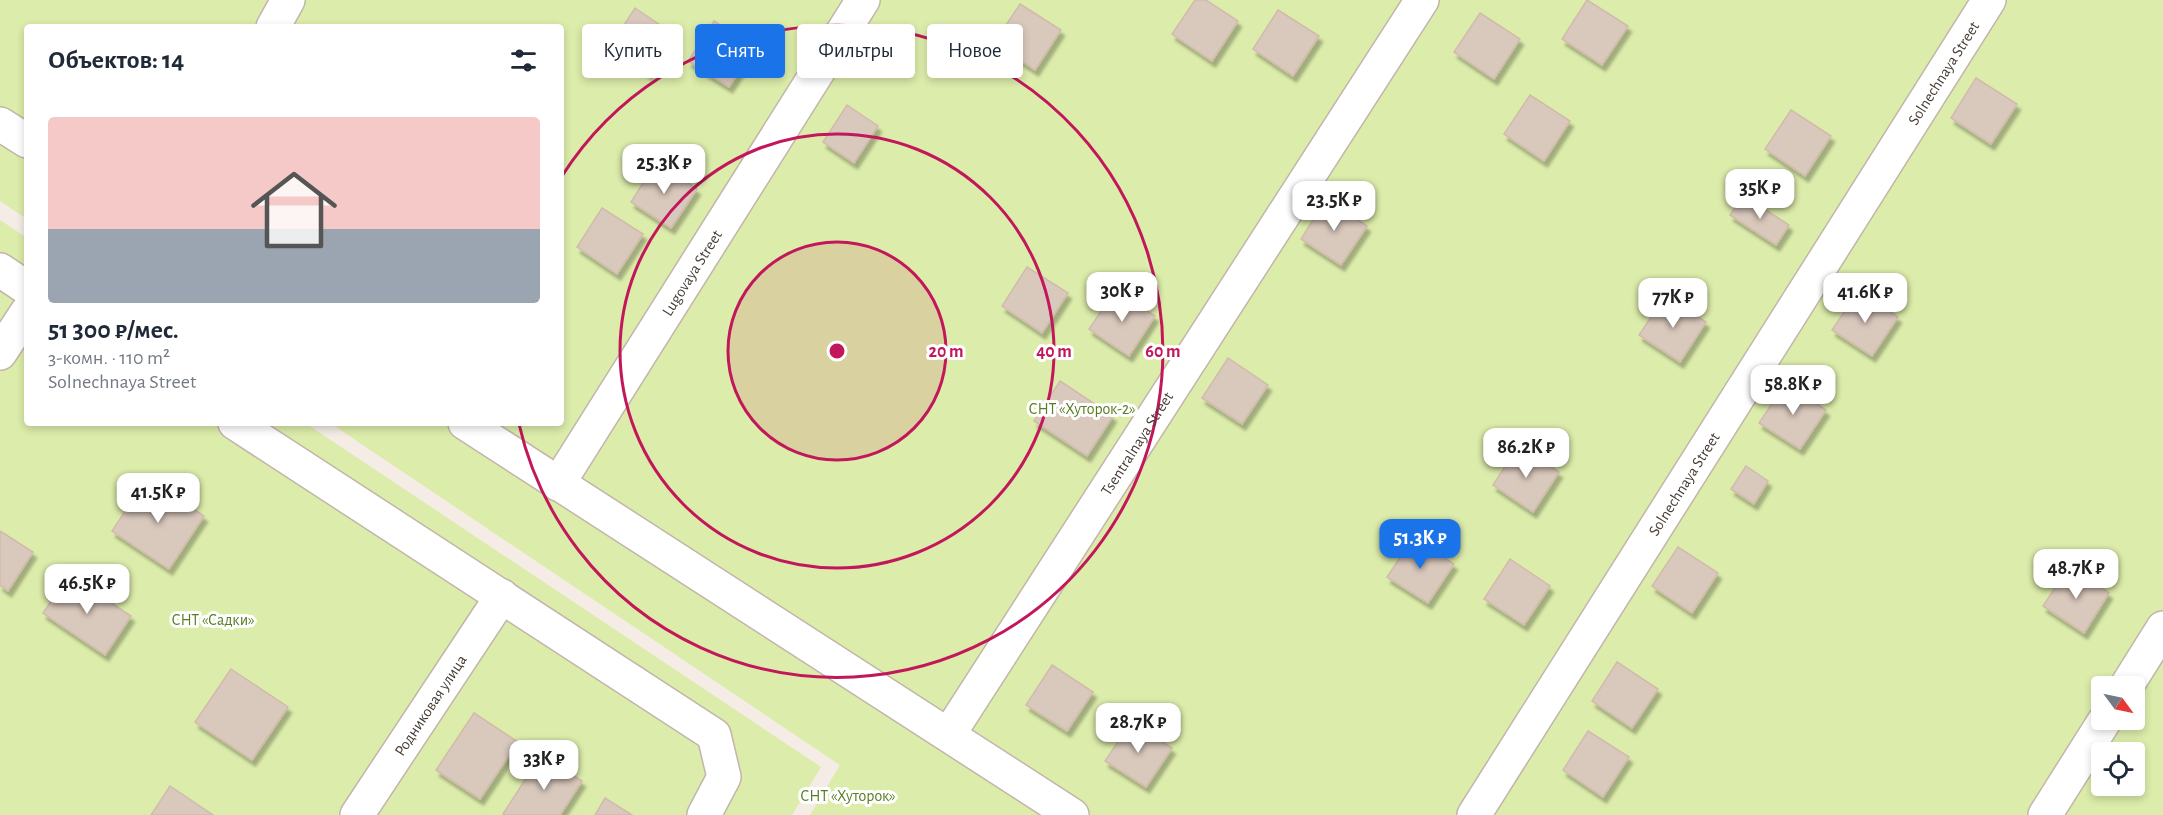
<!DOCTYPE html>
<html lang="ru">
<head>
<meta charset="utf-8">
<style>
  body { margin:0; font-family:"Alegreya Sans",sans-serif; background:#f2f2f3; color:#1f2937; height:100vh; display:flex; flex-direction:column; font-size:22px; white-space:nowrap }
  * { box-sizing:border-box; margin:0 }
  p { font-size:20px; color:#747a83 }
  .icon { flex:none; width:33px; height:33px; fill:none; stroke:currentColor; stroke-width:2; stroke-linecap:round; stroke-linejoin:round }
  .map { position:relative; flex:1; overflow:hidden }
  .panel { position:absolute; left:24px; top:24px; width:540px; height:402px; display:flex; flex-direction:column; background:#fff; border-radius:6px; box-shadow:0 3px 9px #0003 }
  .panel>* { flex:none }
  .guide { position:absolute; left:582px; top:24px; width:570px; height:54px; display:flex; gap:12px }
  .needle { width:39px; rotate:123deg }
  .buttons { position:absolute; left:2091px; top:676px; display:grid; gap:12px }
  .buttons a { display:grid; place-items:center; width:54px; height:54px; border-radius:6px; background:#fff; box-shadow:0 3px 9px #0003; font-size:30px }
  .price { position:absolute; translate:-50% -51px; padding:0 14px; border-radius:12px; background:#fff; color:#222; font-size:20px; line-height:39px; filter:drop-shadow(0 2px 3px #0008) }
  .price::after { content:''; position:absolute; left:50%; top:36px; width:18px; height:14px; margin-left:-9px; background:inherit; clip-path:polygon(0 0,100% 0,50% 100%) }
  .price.on { background:#1a73e8; color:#fff }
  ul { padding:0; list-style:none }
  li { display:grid; align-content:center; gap:12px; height:318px; padding:0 24px }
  li span { display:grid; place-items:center; height:186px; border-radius:6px; color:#555 }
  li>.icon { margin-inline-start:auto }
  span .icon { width:108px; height:108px; fill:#fffc; stroke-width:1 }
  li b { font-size:26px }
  h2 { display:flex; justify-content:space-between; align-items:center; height:72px; padding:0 24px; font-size:26px }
  .chip { padding:0 21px; border-radius:6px; background:#fff; box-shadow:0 3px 9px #0003; font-size:21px; line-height:54px }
  .chip.on { background:#1a73e8; color:#fff }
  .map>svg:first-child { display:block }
</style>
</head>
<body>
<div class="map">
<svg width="2163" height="815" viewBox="0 0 2163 815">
  <defs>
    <filter id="shadow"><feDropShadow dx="3.5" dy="6" stdDeviation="1.5" flood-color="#0004"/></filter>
  </defs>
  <rect width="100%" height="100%" fill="#f4ece5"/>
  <g fill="#dcecaa" fill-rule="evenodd">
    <path d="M0,0H2163V815H810L840,765L330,423H561V27H27V219L0,201ZM2102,687H2134V720H2102ZM2102,753H2134V786H2102Z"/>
    <path d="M0,220L27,238V423H305L821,767L792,815H0Z"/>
  </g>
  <g fill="#d9c8bc" stroke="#d2bbac" stroke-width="1.5" filter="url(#shadow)">
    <path d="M1195,0H1206L1238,21L1212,61L1172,34Z"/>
    <path d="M1587,0L1628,26L1602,65L1562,39Z"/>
    <path d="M1020,4L1061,30L1035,70L994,43Z"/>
    <path d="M635,8L675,35L649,74L609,48Z"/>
    <path d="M1278,10L1319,36L1293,76L1253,49Z"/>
    <path d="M1480,13L1520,39L1494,79L1454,52Z"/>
    <path d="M714,21L755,48L729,87L688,61Z"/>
    <path d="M1976,78L2017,104L1991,144L1951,118Z"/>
    <path d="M1530,95L1570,121L1544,161L1504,134Z"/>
    <path d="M847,105L878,126L854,163L823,142Z"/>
    <path d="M1791,110L1831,136L1805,176L1765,149Z"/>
    <path d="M656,162L697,189L671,228L631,202Z"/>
    <path d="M1743,195L1789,225L1776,245L1730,215Z"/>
    <path d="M1326,199L1367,226L1341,265L1301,239Z"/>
    <path d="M602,208L643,234L617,274L577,247Z"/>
    <path d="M1027,267L1068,293L1042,333L1002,306Z"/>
    <path d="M1115,290L1155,316L1129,356L1089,329Z"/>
    <path d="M1858,291L1898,317L1872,356L1832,330Z"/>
    <path d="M1665,296L1706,322L1680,362L1639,335Z"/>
    <path d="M1228,358L1268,385L1242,424L1202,398Z"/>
    <path d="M1060,381L1113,416L1087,456L1034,421Z"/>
    <path d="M1785,384L1826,410L1800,449L1759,423Z"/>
    <path d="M1518,446L1559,472L1533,512L1493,485Z"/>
    <path d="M1746,466L1768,481L1754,504L1731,489Z"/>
    <path d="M147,478L204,516L169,569L112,531Z"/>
    <path d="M0,531L33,552L8,591L0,585Z"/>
    <path d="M1413,538L1454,564L1428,603L1387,577Z"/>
    <path d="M1678,547L1718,573L1692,613L1652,586Z"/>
    <path d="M1510,559L1550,586L1524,625L1484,599Z"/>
    <path d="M2069,566L2109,593L2084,633L2043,606Z"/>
    <path d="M69,575L131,616L105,655L43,613Z"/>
    <path d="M1617,662L1658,689L1632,728L1592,701Z"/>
    <path d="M1052,665L1093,692L1067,731L1026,705Z"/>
    <path d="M231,669L288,707L252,760L195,722Z"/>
    <path d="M474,713L518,742L480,799L436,770Z"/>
    <path d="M1131,722L1172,748L1146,787L1105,761Z"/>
    <path d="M1588,731L1629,757L1603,797L1563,770Z"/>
    <path d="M541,755L582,781L560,815H505L503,814Z"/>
    <path d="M170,786L213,815H151Z"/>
    <path d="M605,798L632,815H595Z"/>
  </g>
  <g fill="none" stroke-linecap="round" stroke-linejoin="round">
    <defs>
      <g id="street">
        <path d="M273,27L288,0"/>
        <path d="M0,124L27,141"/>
        <path d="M0,270L27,288"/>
        <path d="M0,353L27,312"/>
        <path d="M235,423L714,735L724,777L704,815"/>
        <path d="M465,423L1072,815"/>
        <path id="s1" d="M558,484L863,0"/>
        <path d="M2126,687L2163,628"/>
        <path id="s2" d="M949,734L1422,0"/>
        <path id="s3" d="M357,815L502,596"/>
        <path id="s4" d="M1474,815L1989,0"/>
        <path d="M2045,815L2105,720"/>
      </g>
    </defs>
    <use href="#street" stroke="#c3b5aa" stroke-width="36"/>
    <use href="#street" stroke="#fff" stroke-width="33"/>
  </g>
  <circle cx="837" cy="351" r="109" fill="#c2185b" fill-opacity=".12"/>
  <g fill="none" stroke="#c2185b" stroke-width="3">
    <circle cx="837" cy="351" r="109"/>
    <circle cx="837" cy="351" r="217"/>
    <path d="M562 176A326 326 0 1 1 519 424"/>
  </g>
  <g text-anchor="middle" stroke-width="6" stroke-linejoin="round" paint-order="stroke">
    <g font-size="16" fill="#473b34" stroke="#fff">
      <text dy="6" stroke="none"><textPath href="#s4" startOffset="878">Solnechnaya Street</textPath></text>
      <text dy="6" stroke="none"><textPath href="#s1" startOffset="250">Lugovaya Street</textPath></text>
      <text dy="6" stroke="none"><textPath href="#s2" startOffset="346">Tsentralnaya Street</textPath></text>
      <text dy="6" stroke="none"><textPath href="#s4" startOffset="392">Solnechnaya Street</textPath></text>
      <text dy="6" stroke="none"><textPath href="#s3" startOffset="132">Родниковая улица</textPath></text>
    </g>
    <g font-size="16" fill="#587d23" stroke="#fff">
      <text x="1082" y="414">СНТ «Хуторок-2»</text>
      <text x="213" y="625">СНТ «Садки»</text>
      <text x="848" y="801">СНТ «Хуторок»</text>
    </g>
  </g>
  <circle cx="837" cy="351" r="9" fill="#c2185b" stroke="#fff" stroke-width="3"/>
  <g font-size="18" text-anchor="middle" font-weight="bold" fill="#c2185b" stroke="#fff" stroke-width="6" stroke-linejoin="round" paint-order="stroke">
    <text x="946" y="357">20 m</text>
    <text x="1054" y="357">40 m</text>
    <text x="1163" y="357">60 m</text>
  </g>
</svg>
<div class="buttons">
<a><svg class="needle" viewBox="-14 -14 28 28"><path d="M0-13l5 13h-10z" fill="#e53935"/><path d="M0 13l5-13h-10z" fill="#747a83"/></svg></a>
<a><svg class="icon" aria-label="locate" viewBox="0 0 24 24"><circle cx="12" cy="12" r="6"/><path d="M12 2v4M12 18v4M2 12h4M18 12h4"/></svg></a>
</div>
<b class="price" style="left:664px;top:195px">25.3K ₽</b>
<b class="price" style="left:1760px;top:220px">35K ₽</b>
<b class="price" style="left:1334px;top:232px">23.5K ₽</b>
<b class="price" style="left:1122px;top:323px">30K ₽</b>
<b class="price" style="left:1865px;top:324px">41.6K ₽</b>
<b class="price" style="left:1673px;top:329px">77K ₽</b>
<b class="price" style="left:1793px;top:416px">58.8K ₽</b>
<b class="price" style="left:1526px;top:479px">86.2K ₽</b>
<b class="price" style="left:158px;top:524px">41.5K ₽</b>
<b class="price on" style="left:1420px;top:570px">51.3K ₽</b>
<b class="price" style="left:2076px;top:600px">48.7K ₽</b>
<b class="price" style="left:87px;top:615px">46.5K ₽</b>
<b class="price" style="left:1138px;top:754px">28.7K ₽</b>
<b class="price" style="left:544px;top:791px">33K ₽</b>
<div class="guide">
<a class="chip">Купить</a>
<a class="chip on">Снять</a>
<a class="chip">Фильтры</a>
<a class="chip">Новое</a>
</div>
<section class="panel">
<h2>Объектов: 14<svg class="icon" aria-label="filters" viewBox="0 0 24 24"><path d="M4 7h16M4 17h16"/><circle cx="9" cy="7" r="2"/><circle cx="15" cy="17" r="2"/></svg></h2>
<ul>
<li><span style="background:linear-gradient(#f6c9c9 60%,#9aa5b1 0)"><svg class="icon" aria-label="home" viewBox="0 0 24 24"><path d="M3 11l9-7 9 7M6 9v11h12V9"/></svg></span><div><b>51 300 ₽/мес.</b><p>3-комн. · 110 m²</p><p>Solnechnaya Street</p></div></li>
</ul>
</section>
</div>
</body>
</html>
